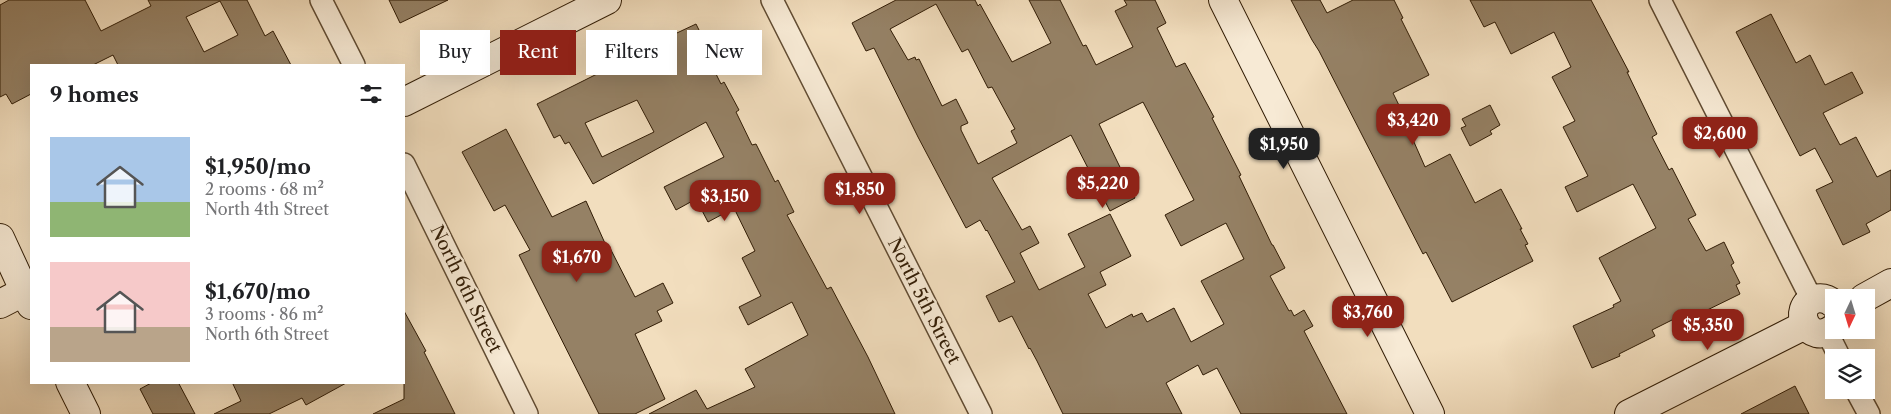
<!DOCTYPE html>
<html lang="en">
<head>
<meta charset="utf-8">
<style>
  body { margin:0; font-family:"Libre Caslon Text",serif; background:#f2f2f2; color:#202124; height:100vh; display:flex; flex-direction:column; font-size:19px; white-space:nowrap }
  * { box-sizing:border-box; margin:0 }
  p { font-size:16px; color:#757577 }
  .icon { flex:none; width:28px; height:28px; fill:none; stroke:currentColor; stroke-width:2; stroke-linecap:round; stroke-linejoin:round }
  .map { position:relative; flex:1; overflow:hidden }
  .side { position:absolute; left:30px; top:64px; width:375px; height:320px; display:flex; flex-direction:column; background:#fff; border-radius:0px; box-shadow:0 5px 20px #0002 }
  .side>* { flex:none }
  .hud { position:absolute; left:420px; top:30px; width:475px; height:45px; display:flex; gap:10px }
  .needle { width:32px; rotate:184deg }
  .controls { position:absolute; left:1825px; top:289px; display:grid; gap:10px }
  .controls a { display:grid; place-items:center; width:50px; height:50px; border-radius:0px; background:#fff; box-shadow:0 5px 20px #0002; font-size:25px }
  .price { position:absolute; translate:-50% -42px; padding:0 11px; border-radius:10px; background:#8f2418; color:#fff; font-size:16px; line-height:32px; filter:drop-shadow(0 1px 2px #0008) }
  .price::after { content:''; position:absolute; left:50%; top:30px; width:15px; height:11px; margin-left:-8px; background:inherit; clip-path:polygon(0 0,100% 0,50% 100%) }
  .price.on { background:#222; color:#fff }
  ul { padding:0; list-style:none }
  li { display:flex; align-items:center; gap:15px; height:125px; padding:0 20px }
  li span { display:grid; place-items:center; flex:none; width:140px; height:100px; border-radius:0px; color:#555 }
  li>.icon { margin-inline-start:auto }
  span .icon { width:60px; height:60px; fill:#fffc; stroke-width:1 }
  li b { font-size:21px }
  h2 { display:flex; justify-content:space-between; align-items:center; height:60px; padding:0 20px; font-size:21px }
  .chip { padding:0 18px; border-radius:0px; background:#fff; box-shadow:0 5px 20px #0002; font-size:18px; line-height:45px }
  .chip.on { background:#8f2418; color:#fff }
  .map>svg:first-child { display:block }
</style>
</head>
<body>
<div class="map">
<svg width="1891" height="414" viewBox="0 0 1891 414">
  <rect width="100%" height="100%" fill="#f2debe"/>
  <filter id="stains"><feTurbulence type="fractalNoise" baseFrequency=".004" numOctaves="4"/><feColorMatrix values="0 0 0 0 .2 0 0 0 0 .09 0 0 0 0 .02 0 0 0 .5 -.17"/></filter>
  <radialGradient id="worn" r=".72"><stop offset=".6" stop-color="#630" stop-opacity="0"/><stop offset="1" stop-color="#630" stop-opacity=".3"/></radialGradient>
  <g fill="#958165" stroke="#311c05" fill-rule="evenodd">
    <path d="M9,0H85L101,31L151,6L148,0H247L265,36L273,31L291,65H118L113,55L93,65H31V94L12,104L6,94L0,97V5ZM220,1L238,35L204,52L186,17Z"/>
    <path d="M389,0H448L400,23Z"/>
    <path d="M896,0H975L978,6L980,4L1012,62L1051,43L1029,0H1060L1083,46L1086,45L1096,65L1133,47L1115,11L1127,5L1124,0H1155L1166,23L1157,28L1176,67L1185,63L1214,117L1212,118L1241,175L1239,176L1272,245H1273L1285,268L1270,276L1289,311L1291,310L1294,316L1304,310L1313,326L1304,331L1347,414H1241L1217,368L1203,375L1198,365L1166,383L1182,414H1063L1037,361L1030,348L1029,349L1012,316L999,322L986,296L1015,282L987,230L986,231L980,220L966,228L918,137L874,48L866,51L852,23ZM936,4L962,52L968,49L988,88L992,87L1015,129L1011,131L1017,143L978,164L961,130V126L968,123L956,99L942,106L919,59L916,60L915,57L908,60L890,29ZM1143,102L1194,200L1165,215L1181,246L1226,223L1244,259L1201,281L1224,324L1191,342L1174,308L1147,322L1142,313L1133,317L1132,314L1106,328L1088,294L1106,285L1100,272L1131,256L1110,214L1068,234L1085,267L1039,290L1020,253L1039,243L1030,226L1022,230L992,178L1071,135L1110,211L1135,198L1099,124Z"/>
    <path d="M1291,0H1320L1327,13L1353,0H1394L1403,18L1401,19L1429,75L1393,93L1412,132L1410,133L1425,167L1450,154L1475,203L1501,189L1522,229H1520L1528,244L1525,245L1533,261L1452,302L1426,252L1423,254L1319,51L1312,40Z"/>
    <path d="M1470,0H1591L1629,72H1627L1657,134L1652,137L1669,170L1672,168L1696,215L1688,219L1706,251L1724,242L1734,263L1731,265L1740,283L1736,285L1740,294L1695,316L1692,310L1652,330L1655,336L1619,354L1620,356L1592,368L1573,326L1614,307L1613,305L1621,301L1599,258L1656,228L1633,184L1577,212L1565,187L1588,176L1563,127L1575,121L1552,77L1571,67L1554,32L1511,54L1495,22L1484,27Z"/>
    <path d="M1771,14L1796,63L1810,55L1825,85L1852,72L1863,93L1823,113L1840,145L1856,137L1877,177L1891,170V210L1866,224L1870,232L1843,245L1816,190L1833,182L1815,148L1800,156L1736,32Z"/>
    <path d="M696,24L706,44L702,46L721,84L724,82L739,110L736,112L752,145L756,144L775,182L778,180L794,212L787,215L827,289L831,287L868,357L895,414H649L696,390L707,409L755,387L745,369L808,335L792,302L748,325L739,307L761,296L742,258L755,251L734,208L708,222L696,199L676,210L664,187L724,157L706,122L593,184L569,142L565,144L560,135L554,138L537,104L601,72L611,69L613,72L664,45L662,40ZM637,100L654,132L602,157L585,123Z"/>
    <path d="M1490,105L1500,125L1490,131L1492,134L1470,146L1461,128L1466,126L1462,119Z"/>
    <path d="M506,129L552,217L586,201L608,250L610,248L635,297L663,283L673,303L657,311L662,321L635,334L665,399L635,414H599L519,255L530,250L505,205L494,211L462,152Z"/>
    <path d="M404,311L426,351L424,352L455,414H373L404,399Z"/>
    <path d="M153,382H178L195,414H153L140,389Z"/>
    <path d="M232,382H348L306,405L302,398L269,414H214L241,401Z"/>
    <path d="M1795,386L1809,414H1741Z"/>
  </g>
  <g fill="none" stroke-linecap="round" stroke-linejoin="round">
    <defs>
      <g id="street">
        <path d="M321,0L354,65"/>
        <path d="M772,0L981,414"/>
        <path d="M1660,0L1812,300"/>
        <path d="M404,164L527,414"/>
        <path d="M1827,332L1840,358"/>
        <path d="M1856,390L1869,414"/>
      </g>
      <g id="secondary">
        <path d="M1223,0L1430,414"/>
        <path d="M404,102L607,0"/>
        <path d="M0,238L31,305"/>
        <path d="M1864,298L1891,283"/>
        <path d="M0,304L31,288"/>
        <path d="M1834,304C1828,299 1822,297 1815,299C1790,307 1808,348 1834,328"/>
        <path d="M70,382L86,414"/>
        <path d="M1629,414L1805,325"/>
      </g>
    </defs>
    <use href="#street" stroke="#614c33" stroke-width="24"/>
    <use href="#secondary" stroke="#311c05" stroke-width="30"/>
    <use href="#street" stroke="#f7ead5" stroke-width="21"/>
    <use href="#secondary" stroke="#f7ead5" stroke-width="28"/>
  </g>
  <g text-anchor="middle" stroke-width="4.5" stroke-linejoin="round" paint-order="stroke">
    <g font-size="18" fill="#311c05" stroke="#f7ead5">
      <text transform="translate(466 289) rotate(64)" y="6">North 6th Street</text>
      <text transform="translate(924 301) rotate(63)" y="6">North 5th Street</text>
    </g>
  </g>
  <rect width="100%" height="100%" filter="url(#stains)"/>
  <rect width="100%" height="100%" fill="url(#worn)"/>
</svg>
<div class="controls">
<a><svg class="needle" viewBox="-14 -14 28 28"><path d="M0-13l5 13h-10z" fill="#e53935"/><path d="M0 13l5-13h-10z" fill="#757577"/></svg></a>
<a><svg class="icon" aria-label="layers" viewBox="0 0 24 24"><path d="M12 4l9 5-9 5-9-5zM3 14l9 5 9-5"/></svg></a>
</div>
<b class="price" style="left:1413px;top:146px">$3,420</b>
<b class="price" style="left:1720px;top:159px">$2,600</b>
<b class="price on" style="left:1284px;top:170px">$1,950</b>
<b class="price" style="left:1103px;top:209px">$5,220</b>
<b class="price" style="left:860px;top:215px">$1,850</b>
<b class="price" style="left:725px;top:222px">$3,150</b>
<b class="price" style="left:577px;top:283px">$1,670</b>
<b class="price" style="left:1368px;top:338px">$3,760</b>
<b class="price" style="left:1708px;top:351px">$5,350</b>
<div class="hud">
<a class="chip">Buy</a>
<a class="chip on">Rent</a>
<a class="chip">Filters</a>
<a class="chip">New</a>
</div>
<section class="side">
<h2>9 homes<svg class="icon" aria-label="filters" viewBox="0 0 24 24"><path d="M4 7h16M4 17h16"/><circle cx="9" cy="7" r="2"/><circle cx="15" cy="17" r="2"/></svg></h2>
<ul>
<li><span style="background:linear-gradient(#a9c7e8 65%,#8fb573 0)"><svg class="icon" aria-label="home" viewBox="0 0 24 24"><path d="M3 11l9-7 9 7M6 9v11h12V9"/></svg></span><div><b>$1,950/mo</b><p>2 rooms · 68 m²</p><p>North 4th Street</p></div></li>
<li><span style="background:linear-gradient(#f6c9c9 65%,#b9a48a 0)"><svg class="icon" aria-label="home" viewBox="0 0 24 24"><path d="M3 11l9-7 9 7M6 9v11h12V9"/></svg></span><div><b>$1,670/mo</b><p>3 rooms · 86 m²</p><p>North 6th Street</p></div></li>
</ul>
</section>
</div>
</body>
</html>
